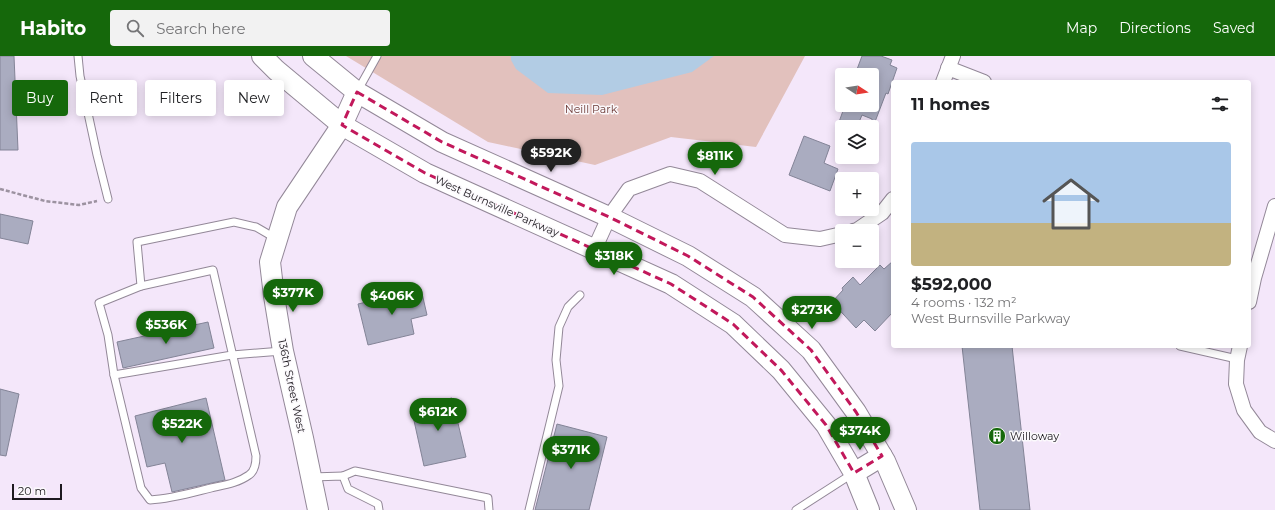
<!DOCTYPE html>
<html lang="en">
<head>
<meta charset="utf-8">
<style>
  body { margin:0; font-family:Montserrat,sans-serif; background:#f2f2f2; color:#202124; height:100vh; display:flex; flex-direction:column; font-size:15px; white-space:nowrap }
  * { box-sizing:border-box; margin:0 }
  p { font-size:13px; color:#757577 }
  .icon { flex:none; width:22px; height:22px; fill:none; stroke:currentColor; stroke-width:2; stroke-linecap:round; stroke-linejoin:round }
  .map { position:relative; flex:1; overflow:hidden }
  .details { position:absolute; left:891px; top:24px; width:360px; height:268px; display:flex; flex-direction:column; background:#fff; border-radius:4px; box-shadow:0 2px 10px #0003 }
  .details>* { flex:none }
  .banner { position:absolute; left:12px; top:24px; width:380px; height:36px; display:flex; gap:8px }
  .needle { width:26px; rotate:102deg }
  .buttons { position:absolute; left:835px; top:12px; display:grid; gap:8px }
  .buttons a { display:grid; place-items:center; width:44px; height:44px; border-radius:4px; background:#fff; box-shadow:0 2px 10px #0003; font-size:20px }
  .scale { position:absolute; left:12px; bottom:10px; width:50px; box-sizing:border-box; padding-left:4px; border:2px solid #1d191f; border-top:0; font-size:11px; line-height:14px; white-space:nowrap; color:#1d191f; -webkit-text-stroke:3px #fbf9fc; paint-order:stroke }
  .price { position:absolute; translate:-50% -34px; padding:0 9px; border-radius:14px; background:#15680b; color:#fff; font-size:13px; line-height:26px; filter:drop-shadow(0 1px 2px #0008) }
  .price::after { content:''; position:absolute; left:50%; top:24px; width:12px; height:9px; margin-left:-6px; background:inherit; clip-path:polygon(0 0,100% 0,50% 100%) }
  .price.on { background:#222; color:#fff }
  ul { padding:0; list-style:none }
  li { display:grid; align-content:center; gap:8px; height:212px; padding:0 20px }
  li+li { border-top:1px solid #e0e0e0 }
  li span { display:grid; place-items:center; height:124px; border-radius:4px; color:#555 }
  li>.icon { margin-inline-start:auto }
  span .icon { width:72px; height:72px; fill:#fffc; stroke-width:1 }
  li b { font-size:17px }
  h2 { display:flex; justify-content:space-between; align-items:center; height:48px; padding:0 20px; font-size:17px }
  .chip { padding:0 14px; border-radius:4px; background:#fff; box-shadow:0 2px 10px #0003; font-size:14px; line-height:36px }
  .chip.on { background:#15680b; color:#fff }
  header { display:flex; align-items:center; gap:24px; box-sizing:border-box; height:56px; padding:0 20px; background:#15680b; color:#fff }
  header strong { font-size:19px }
  nav { display:flex; gap:22px; margin-inline-start:auto; font-size:14px }
  .search { width:280px; height:36px; background:#f2f2f2; display:flex; align-items:center; gap:10px; box-sizing:border-box; padding:0 14px; border-radius:4px; color:#757577; font-size:15px }
  .map>svg:first-child { display:block }
</style>
</head>
<body>
<header>
<strong>Habito</strong>
<div class="search"><svg class="icon" aria-label="search" viewBox="0 0 24 24"><circle cx="10" cy="10" r="6"/><path d="M15 15l6 6"/></svg>Search here</div>
<nav><a>Map</a><a>Directions</a><a>Saved</a></nav>
</header>
<div class="map">
<svg width="1275" height="454" viewBox="0 0 1275 454">
  <rect width="100%" height="100%" fill="#f4e7fa"/>
  <path fill="#e2c1bd" d="M346,0H805L756,91L671,81L595,109L488,86Z"/>
  <path fill="#b2cce4" d="M511,0H714L692,16L602,39L548,37L516,13L511,4Z"/>
  <g fill="#aaacc0" stroke="#838497">
    <path d="M0,0H14L18,94H0Z"/>
    <path d="M862,0H881L892,4L890,9L897,12L888,38L886,37L873,71L872,70V63L862,59L857,71H853L839,66L844,52L839,51V49H872V19H866L856,16Z"/>
    <path d="M804,80L830,90L824,107L838,113L830,135L789,119Z"/>
    <path d="M0,158L33,165L28,188L0,182Z"/>
    <path d="M893,205V256L875,275L864,264L856,272L832,246L843,234L842,232L853,221L860,229L880,209L884,213Z"/>
    <path d="M421,233L427,259L411,263L414,278L368,289L358,248Z"/>
    <path d="M208,266L214,292L123,312L117,286Z"/>
    <path d="M962,290H1012L1030,454H980Z"/>
    <path d="M0,333L19,338L6,400L0,399Z"/>
    <path d="M206,342L225,424L172,436L165,407L147,411L135,360Z"/>
    <path d="M452,342L466,401L424,410L411,351Z"/>
    <path d="M557,368L607,381L589,454H535Z"/>
  </g>
  <g fill="none" stroke-linecap="round" stroke-linejoin="round">
    <defs>
      <g id="lane">
        <path d="M78,0L80,20L97,99L108,143"/>
        <path d="M358,34L377,0"/>
        <path d="M275,182L256,171L234,166L137,186L141,230L99,247L108,279L114,319L232,299L282,295"/>
        <path d="M1180,290L1237,303"/>
        <path d="M114,319L141,432L150,444C171,443 191,437 211,432C224,429 238,427 249,419C255,415 256,407 256,400L213,214L141,230"/>
        <path d="M343,420L355,415L488,442L489,454"/>
        <path d="M312,421L343,420L348,433L378,448L379,454"/>
        <path d="M529,454L559,330L556,304L559,271L568,251L580,239"/>
        <path d="M796,454L852,418"/>
      </g>
      <g id="street">
        <path d="M948,12L984,26"/>
        <path d="M943,26L953,0"/>
        <path d="M853,175L857,174L882,157L893,143"/>
        <path d="M594,194L609,161L629,133L670,118L700,125L785,179L820,183L842,178"/>
        <path d="M1249,246L1254,222L1275,150"/>
        <path d="M1240,290L1237,304L1236,328L1244,354L1260,376L1275,385"/>
      </g>
      <g id="secondary">
        <path d="M262,0L276,14L342,69L425,117L671,228L733,268L781,314L826,369L854,417L869,454"/>
        <path d="M313,0L357,36L442,86L609,161L688,200L753,241L811,294L856,356L885,405L906,454"/>
        <path d="M854,417L882,400"/>
        <path d="M318,454L303,382L283,295L274,240L270,206L287,151L342,69L357,36"/>
      </g>
    </defs>
    <use href="#lane" stroke="#938898" stroke-width="9"/>
    <use href="#street" stroke="#938898" stroke-width="16"/>
    <use href="#secondary" stroke="#938898" stroke-width="22"/>
    <path stroke="#9c92a0" stroke-width="2.5" stroke-dasharray="4 2" stroke-linecap="butt" d="M0,133L45,145L79,149L97,145"/>
    <use href="#lane" stroke="#fff" stroke-width="7"/>
    <use href="#street" stroke="#fff" stroke-width="14"/>
    <use href="#secondary" stroke="#fff" stroke-width="20"/>
  </g>
  <path fill="none" stroke="#c2185b" stroke-width="3" stroke-dasharray="8 5" stroke-linejoin="round" d="M357,36L442,86L609,161L688,200L753,241L811,294L856,356L882,400L854,417L826,369L781,314L733,268L671,228L425,117L342,69Z"/>
  <defs>
    <symbol id="building-disc" viewBox="-11 -11 22 22"><circle r="9.5" fill="#15680b" stroke="#fbf9fc"/><path d="M-4-6H4V6H1V3H-1V6H-4ZM-2.5-4.3h1.7v1.8h-1.7ZM.8-4.3h1.7v1.8H.8ZM-2.5-1h1.7V.8h-1.7ZM.8-1h1.7V.8H.8Z" fill="#fff"/></symbol>
  </defs>
  <g fill-rule="evenodd">
    <use href="#building-disc" x="987" y="370" width="20" height="20"/>
  </g>
  <g text-anchor="middle" stroke-width="3" stroke-linejoin="round" paint-order="stroke">
    <g font-size="11" fill="#6c3935" stroke="#fbf9fc">
      <text x="591" y="57">Neill Park</text>
    </g>
    <g font-size="11" fill="#1d191f" stroke="#fbf9fc">
      <text transform="translate(497 150) rotate(24)" y="4">West Burnsville Parkway</text>
      <text transform="translate(292 330) rotate(78)" y="4">136th Street West</text>
    </g>
    <g font-size="11" fill="#1d191f" stroke="#fbf9fc" text-anchor="start">
      <text x="1010" y="384">Willoway</text>
    </g>
  </g>
</svg>
<div class="buttons">
<a><svg class="needle" viewBox="-14 -14 28 28"><path d="M0-13l5 13h-10z" fill="#e53935"/><path d="M0 13l5-13h-10z" fill="#757577"/></svg></a>
<a><svg class="icon" aria-label="layers" viewBox="0 0 24 24"><path d="M12 4l9 5-9 5-9-5zM3 14l9 5 9-5"/></svg></a>
<a>+</a>
<a>−</a>
</div>
<div class="scale">20 m</div>
<b class="price on" style="left:551px;top:117px">$592K</b>
<b class="price" style="left:715px;top:120px">$811K</b>
<b class="price" style="left:614px;top:220px">$318K</b>
<b class="price" style="left:293px;top:257px">$377K</b>
<b class="price" style="left:392px;top:260px">$406K</b>
<b class="price" style="left:812px;top:274px">$273K</b>
<b class="price" style="left:166px;top:289px">$536K</b>
<b class="price" style="left:438px;top:376px">$612K</b>
<b class="price" style="left:182px;top:388px">$522K</b>
<b class="price" style="left:860px;top:395px">$374K</b>
<b class="price" style="left:571px;top:414px">$371K</b>
<div class="banner">
<a class="chip on">Buy</a>
<a class="chip">Rent</a>
<a class="chip">Filters</a>
<a class="chip">New</a>
</div>
<section class="details">
<h2>11 homes<svg class="icon" aria-label="filters" viewBox="0 0 24 24"><path d="M4 7h16M4 17h16"/><circle cx="9" cy="7" r="2"/><circle cx="15" cy="17" r="2"/></svg></h2>
<ul>
<li><span style="background:linear-gradient(#a9c7e8 65%,#c2b280 0)"><svg class="icon" aria-label="home" viewBox="0 0 24 24"><path d="M3 11l9-7 9 7M6 9v11h12V9"/></svg></span><div><b>$592,000</b><p>4 rooms · 132 m²</p><p>West Burnsville Parkway</p></div></li>
</ul>
</section>
</div>
</body>
</html>
